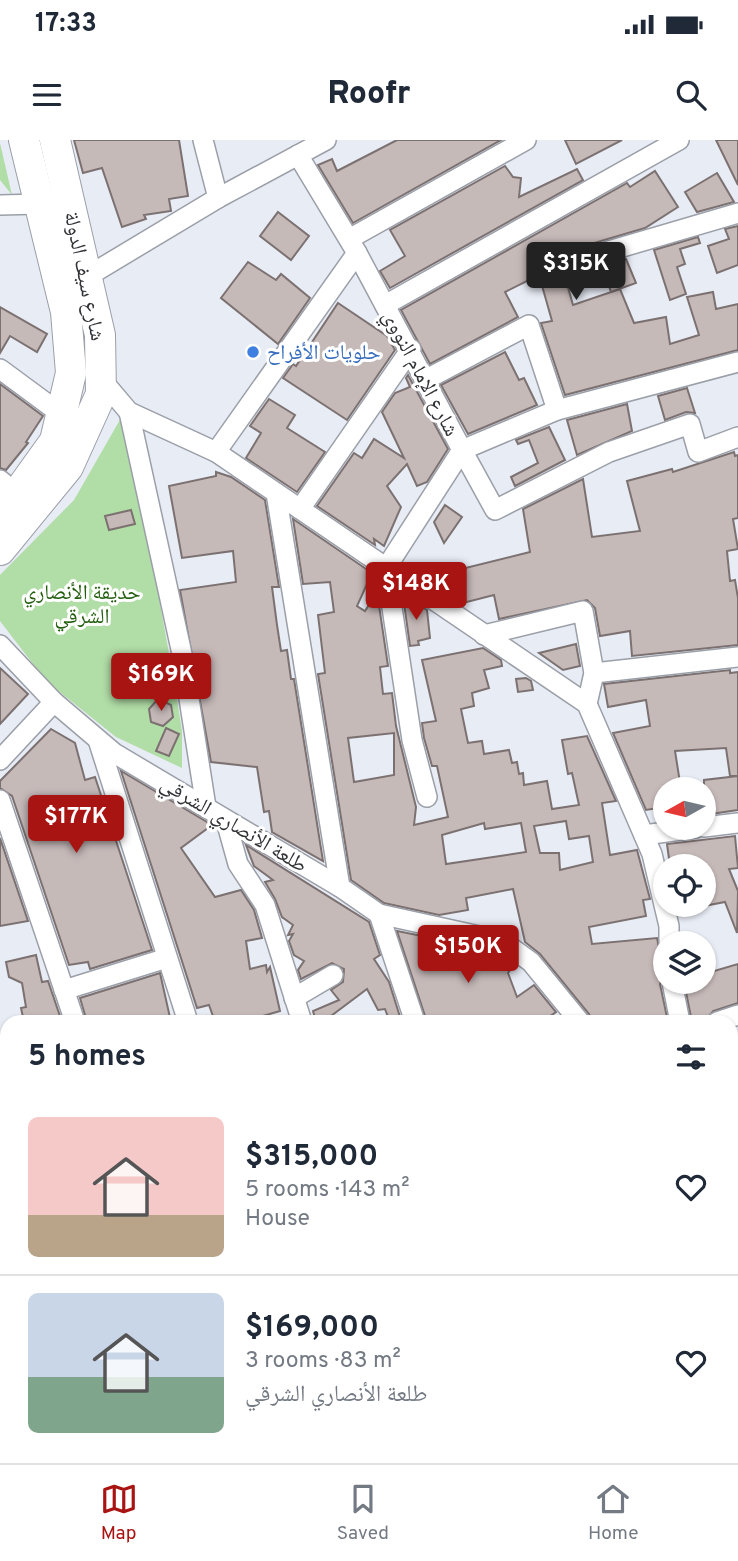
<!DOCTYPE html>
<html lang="en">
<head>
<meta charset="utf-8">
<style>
  body { margin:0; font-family:Overpass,"Noto Naskh Arabic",sans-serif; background:#f6f6f7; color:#1f2937; height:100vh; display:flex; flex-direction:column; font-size:26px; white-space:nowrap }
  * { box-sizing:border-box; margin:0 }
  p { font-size:23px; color:#747a83 }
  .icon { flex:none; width:38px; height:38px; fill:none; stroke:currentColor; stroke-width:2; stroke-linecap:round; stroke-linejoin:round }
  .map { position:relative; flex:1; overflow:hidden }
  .sheet { position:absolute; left:0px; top:875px; width:738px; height:448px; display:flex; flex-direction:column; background:#fff; border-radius:21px 21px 0 0; box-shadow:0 2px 5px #0004 }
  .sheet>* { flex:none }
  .needle { width:46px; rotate:262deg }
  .controls { position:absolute; left:653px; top:637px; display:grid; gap:14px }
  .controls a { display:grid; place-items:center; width:63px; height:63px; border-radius:50%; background:#fff; box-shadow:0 2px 5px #0004; font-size:35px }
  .price { position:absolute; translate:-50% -60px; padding:0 16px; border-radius:7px; background:#a81412; color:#fff; font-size:23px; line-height:46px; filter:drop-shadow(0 2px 4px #0008) }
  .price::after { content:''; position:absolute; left:50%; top:42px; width:21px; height:16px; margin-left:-10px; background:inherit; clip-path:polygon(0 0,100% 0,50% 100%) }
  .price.selected { background:#222; color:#fff }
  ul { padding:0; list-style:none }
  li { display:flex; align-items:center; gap:21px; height:175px; padding:0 28px }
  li+li { border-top:2px solid #e0e1e3 }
  li span { display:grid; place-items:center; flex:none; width:196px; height:140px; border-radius:10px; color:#555 }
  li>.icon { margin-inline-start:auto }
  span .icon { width:84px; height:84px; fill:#fffc; stroke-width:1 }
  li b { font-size:30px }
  h2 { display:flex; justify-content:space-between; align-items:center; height:84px; padding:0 28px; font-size:30px }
  .status { display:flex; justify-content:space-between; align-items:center; height:49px; padding:0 35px; background:#fff; direction:ltr }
  .status svg { height:19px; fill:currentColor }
  header { display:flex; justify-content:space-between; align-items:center; height:91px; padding:0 28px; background:#fff; font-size:32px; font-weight:800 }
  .tabs { display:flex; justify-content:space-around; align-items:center; height:98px; border-top:2px solid #e0e1e3; background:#fff; font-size:19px; color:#747a83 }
  .tabs a { display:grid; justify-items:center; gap:4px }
  .tabs .selected { color:#a81412 }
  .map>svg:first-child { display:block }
</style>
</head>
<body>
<div class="status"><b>17:33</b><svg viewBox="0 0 49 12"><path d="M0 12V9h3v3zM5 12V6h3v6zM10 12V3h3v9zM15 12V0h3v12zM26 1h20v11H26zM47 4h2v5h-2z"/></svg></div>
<header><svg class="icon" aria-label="menu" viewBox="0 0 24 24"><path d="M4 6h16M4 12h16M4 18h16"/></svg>Roofr<svg class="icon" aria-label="search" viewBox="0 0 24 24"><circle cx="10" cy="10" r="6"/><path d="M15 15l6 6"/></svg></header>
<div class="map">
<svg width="738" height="1323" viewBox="0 0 738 1323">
  <rect width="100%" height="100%" fill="#e8ecf5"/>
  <g fill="#b1dda6">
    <path d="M0,3L12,55L0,40Z"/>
    <path d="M125,271L174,541L182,591V628L116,597L46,541L0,481V435L74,360Z"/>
  </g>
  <g fill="#c6bab9" stroke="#7c7171" stroke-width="2" fill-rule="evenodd">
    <path d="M74,0H179L188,56L169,59L171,71L144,75L146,79L122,87L102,28L83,33Z"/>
    <path d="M397,0H501L353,83L318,25L332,19L337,31Z"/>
    <path d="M565,0H622L576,24Z"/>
    <path d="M716,0H738V45Z"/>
    <path d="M505,26L513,37L521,38L519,57L577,29L583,40L390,148L380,131L405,116L390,90Z"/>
    <path d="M655,31L678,67L645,88L547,117L539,124L540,132L549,140L565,137L573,165L620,149L634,183L666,177L670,204L699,195L687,157L713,152L716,169L738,164V210L565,255L541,183L552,181L539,135L505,152L518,177L430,224L401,170L627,43L630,47Z"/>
    <path d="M717,33L734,62L697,72L685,52Z"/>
    <path d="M278,72L309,96L291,120L260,96Z"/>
    <path d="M738,86V125L717,133L708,106L729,99L725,89Z"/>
    <path d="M698,97L700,103L680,109L685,124L677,127L686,154L670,160L654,110Z"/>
    <path d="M626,119L636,143L611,152L602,126Z"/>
    <path d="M248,122L276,140L281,134L310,158L278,204L221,158Z"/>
    <path d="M338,163L387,196L395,210L347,280L283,238L293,224L296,226Z"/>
    <path d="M0,167L47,194L37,212L10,196L0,213Z"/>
    <path d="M505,212L519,240L524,238L537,265L468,294L441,245Z"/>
    <path d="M408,235L448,309L427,342L417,346L407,324L387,346L401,367L384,406L374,399L375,405L317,366L354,313L362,318L374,299L404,318L382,272L395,253L410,247L406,238Z"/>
    <path d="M0,244L43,276L26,302L28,303L6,330L0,328Z"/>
    <path d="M687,248L695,273L686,272L665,280L658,256Z"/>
    <path d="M269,259L295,275L287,288L325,312L297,352L246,318L261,293L250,286Z"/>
    <path d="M627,264L632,291L577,315L567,280Z"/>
    <path d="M549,287L565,320L515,346L511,337L538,323L529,300L518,304L516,300Z"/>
    <path d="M734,312L735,316L738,315V378L733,379L738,409L727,411L730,441L735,440L738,458V505L632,516L630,491L600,496L595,468L587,460L499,479L494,455L463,463L429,437L530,412L523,369L583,339L592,397L640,391L627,341L672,329L673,332Z"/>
    <path d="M216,332L231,337L265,360L279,447H272L277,485L281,511L287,510L291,539H294L323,721L272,692L269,671L264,672L257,627L211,622L180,450L236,442L233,411L182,418L169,346L216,336Z"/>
    <path d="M445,365L462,377L444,403L434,382Z"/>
    <path d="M131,370L135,384L109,390L105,376Z"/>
    <path d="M293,379L372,433L357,466L365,471L377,452L388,526L380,527L383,554L392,553L396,586L416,667L414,685L448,677L437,626H432L424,598L422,583L436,581L422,520L483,508L501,520L502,526L484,530L489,548L472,553L474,566L461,569L468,603L482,601L484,614L509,610L512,623L517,622L519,634L523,633L524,645L547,641L552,669L579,665L572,633L568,634L562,600L587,596L616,661L602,663L610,715L637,710L650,759L643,760L646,776L589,787L592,804L657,798L664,833L660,844L668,882H592L589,874L540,814L525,802L513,749L466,758L468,770L439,775L384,763L351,740L318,534L325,533L318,475L334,472L330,442L303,444ZM394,593V635L354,642L348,598ZM566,681L569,699L589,696L593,722L560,730L559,713H540L534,686ZM484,683L485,689L521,683L526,712L446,724L442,695Z"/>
    <path d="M403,456L427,470L430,498L418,501L419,505L410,506Z"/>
    <path d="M576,504L580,526L563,530L539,513Z"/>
    <path d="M0,528L28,554L0,584Z"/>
    <path d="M730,530V533L738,532V636H730L726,608L675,611L681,649H665V667L646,670L613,593L650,586L646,560L608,567L604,544Z"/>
    <path d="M526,538L531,541L533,550L518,552L516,539Z"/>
    <path d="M158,559L171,565L173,577L163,586L151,582L149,569Z"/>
    <path d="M166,588L179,594L169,616L156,611Z"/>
    <path d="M51,589L75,603L85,640L95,637L152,810L90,829L88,822L69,825L12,656L0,648V641Z"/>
    <path d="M121,631L212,685L181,708L215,757L241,750L254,770L262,798L246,801L250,829L266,825L267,832L270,827L280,871L242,882H215L209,865L197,868Z"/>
    <path d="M738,636V670L704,675V640Z"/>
    <path d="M735,696L738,728L729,729L738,751L737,793L725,762L704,766V726H670L667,704Z"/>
    <path d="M0,698L28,781L0,786Z"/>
    <path d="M246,705L369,782L380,815L374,819L389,842L401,880L388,877L385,869L378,870L367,849L323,882H316L313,871L339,860L331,850L343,842L344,829L332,823L301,839L298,830L304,821L294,815L289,801L293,794L288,795L293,785L282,777L275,759L265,742L273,740L254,726Z"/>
    <path d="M397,791L442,800L456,813L462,805L497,812L514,825L508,833L517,857L534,845L556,872L542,882H427Z"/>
    <path d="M36,815L42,842L48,841L62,882H24L21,868L26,867L22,843L9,837L6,822Z"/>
    <path d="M738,824V863L713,871L705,882H692L684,842H704V834Z"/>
    <path d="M160,833L171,882H87L80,858Z"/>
  </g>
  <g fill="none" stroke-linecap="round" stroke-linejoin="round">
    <defs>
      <g id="minor">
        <path d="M203,0L218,58"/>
        <path d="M298,15L357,113L462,310L386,428L412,600L427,657"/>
        <path d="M0,65L39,64"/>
        <path d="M349,99L526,0"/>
        <path d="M551,128L738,73"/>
        <path d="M88,136L218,58L326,0"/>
        <path d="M385,165L679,0"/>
        <path d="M738,222L557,270L462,310L495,370L609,312L690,284L698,312L738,297"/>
        <path d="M0,229L61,274"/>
        <path d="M101,239L129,272L216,312L587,564L652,714L669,786V803"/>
        <path d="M425,240L529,185L557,270"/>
        <path d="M129,272L182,514L206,667"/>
        <path d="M216,312L357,113"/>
        <path d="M0,340L17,354"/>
        <path d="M276,353L340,747"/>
        <path d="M300,369L411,209"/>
        <path d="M484,495L583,471L594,533L587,564"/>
        <path d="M0,505L54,562L114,613L340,747L379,774L502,801L531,822L580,882"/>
        <path d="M594,533L738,517"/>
        <path d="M98,600L188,882"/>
        <path d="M0,620L54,562"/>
        <path d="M0,660L75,882"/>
        <path d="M226,681L238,724L265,765L302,882"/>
        <path d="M704,687L738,683"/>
        <path d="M644,695L696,688"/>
        <path d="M379,774L415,882"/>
        <path d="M672,842L680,882"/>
        <path d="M64,850L167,818"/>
        <path d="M294,858L333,835"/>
        <path d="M717,882L738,875"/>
        <path d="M732,1053L738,1040"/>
        <path d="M0,1058L7,1078"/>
        <path d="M732,1116L738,1120"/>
        <path d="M0,1146L7,1144"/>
        <path d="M87,1316L90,1323"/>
        <path d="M211,1316L213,1323"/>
        <path d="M333,1316L335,1323"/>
        <path d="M448,1316L451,1323"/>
        <path d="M573,1316L575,1323"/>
      </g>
      <g id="primary">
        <path d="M0,371L17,354L55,301L71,233L66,172L24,0"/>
        <path d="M0,410L68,327L101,254L100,195L55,0"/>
      </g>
    </defs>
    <use href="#minor" stroke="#9b9fa8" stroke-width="22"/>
    <use href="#primary" stroke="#9b9fa8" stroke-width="32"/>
    <use href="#minor" stroke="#fff" stroke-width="19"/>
    <use href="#primary" stroke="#fff" stroke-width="30"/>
  </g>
  <circle fill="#3f7fe0" stroke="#fff" stroke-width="2.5" cx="253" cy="212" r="7"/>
  <g text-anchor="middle" stroke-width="6" stroke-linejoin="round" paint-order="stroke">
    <g font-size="21" fill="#313236" stroke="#fff">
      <text transform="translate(85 136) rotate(78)" y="7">شارع سيف الدولة</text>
      <text transform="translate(421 233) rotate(62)" y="7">شارع الإمام النووي</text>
      <text transform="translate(234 684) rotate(31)" y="7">طلعة الأنصاري الشرقي</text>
    </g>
    <g font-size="21" fill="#366cbe" stroke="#fff" text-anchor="start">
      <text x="267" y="219">حلويات الأفراح</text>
    </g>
    <g font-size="21" fill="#215d0c" stroke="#fff">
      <text x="82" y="459">حديقة الأنصاري<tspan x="82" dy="24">الشرقي</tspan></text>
    </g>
  </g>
</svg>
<div class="controls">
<a><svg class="needle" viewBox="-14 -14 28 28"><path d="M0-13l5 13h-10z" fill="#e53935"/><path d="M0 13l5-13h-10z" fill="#747a83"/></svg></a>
<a><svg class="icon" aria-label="locate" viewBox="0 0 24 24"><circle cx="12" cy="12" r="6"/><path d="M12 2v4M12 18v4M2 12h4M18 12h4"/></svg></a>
<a><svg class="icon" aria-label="layers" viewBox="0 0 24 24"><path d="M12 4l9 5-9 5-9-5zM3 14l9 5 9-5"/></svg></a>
</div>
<b class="price selected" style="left:576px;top:162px">$315K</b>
<b class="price" style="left:416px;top:482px">$148K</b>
<b class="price" style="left:161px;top:573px">$169K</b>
<b class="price" style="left:76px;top:715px">$177K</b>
<b class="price" style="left:468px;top:845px">$150K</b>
<section class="sheet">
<h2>5 homes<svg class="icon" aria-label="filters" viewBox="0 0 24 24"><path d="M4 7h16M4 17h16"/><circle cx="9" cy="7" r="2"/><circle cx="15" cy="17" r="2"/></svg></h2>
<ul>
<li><span style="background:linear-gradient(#f6c9c9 70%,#b9a48a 0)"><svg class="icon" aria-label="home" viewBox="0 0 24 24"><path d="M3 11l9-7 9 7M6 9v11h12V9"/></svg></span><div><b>$315,000</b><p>5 rooms · 143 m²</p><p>House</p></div><svg class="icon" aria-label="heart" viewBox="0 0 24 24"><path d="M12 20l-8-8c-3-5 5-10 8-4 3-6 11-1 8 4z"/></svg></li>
<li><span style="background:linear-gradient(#c9d6e8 60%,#7fa58c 0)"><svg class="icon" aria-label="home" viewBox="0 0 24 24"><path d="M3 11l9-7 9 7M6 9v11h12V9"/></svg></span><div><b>$169,000</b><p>3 rooms · 83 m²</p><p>طلعة الأنصاري الشرقي</p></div><svg class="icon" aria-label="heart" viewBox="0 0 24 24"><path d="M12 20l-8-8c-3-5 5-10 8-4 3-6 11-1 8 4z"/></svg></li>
</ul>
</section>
</div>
<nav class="tabs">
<a class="selected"><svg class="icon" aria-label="map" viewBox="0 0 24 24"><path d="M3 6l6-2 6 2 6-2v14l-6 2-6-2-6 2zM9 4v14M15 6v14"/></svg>Map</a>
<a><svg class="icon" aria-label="saved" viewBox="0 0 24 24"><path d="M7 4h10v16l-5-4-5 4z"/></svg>Saved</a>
<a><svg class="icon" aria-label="home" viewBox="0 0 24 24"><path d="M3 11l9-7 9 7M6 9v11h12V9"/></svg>Home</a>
</nav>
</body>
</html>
